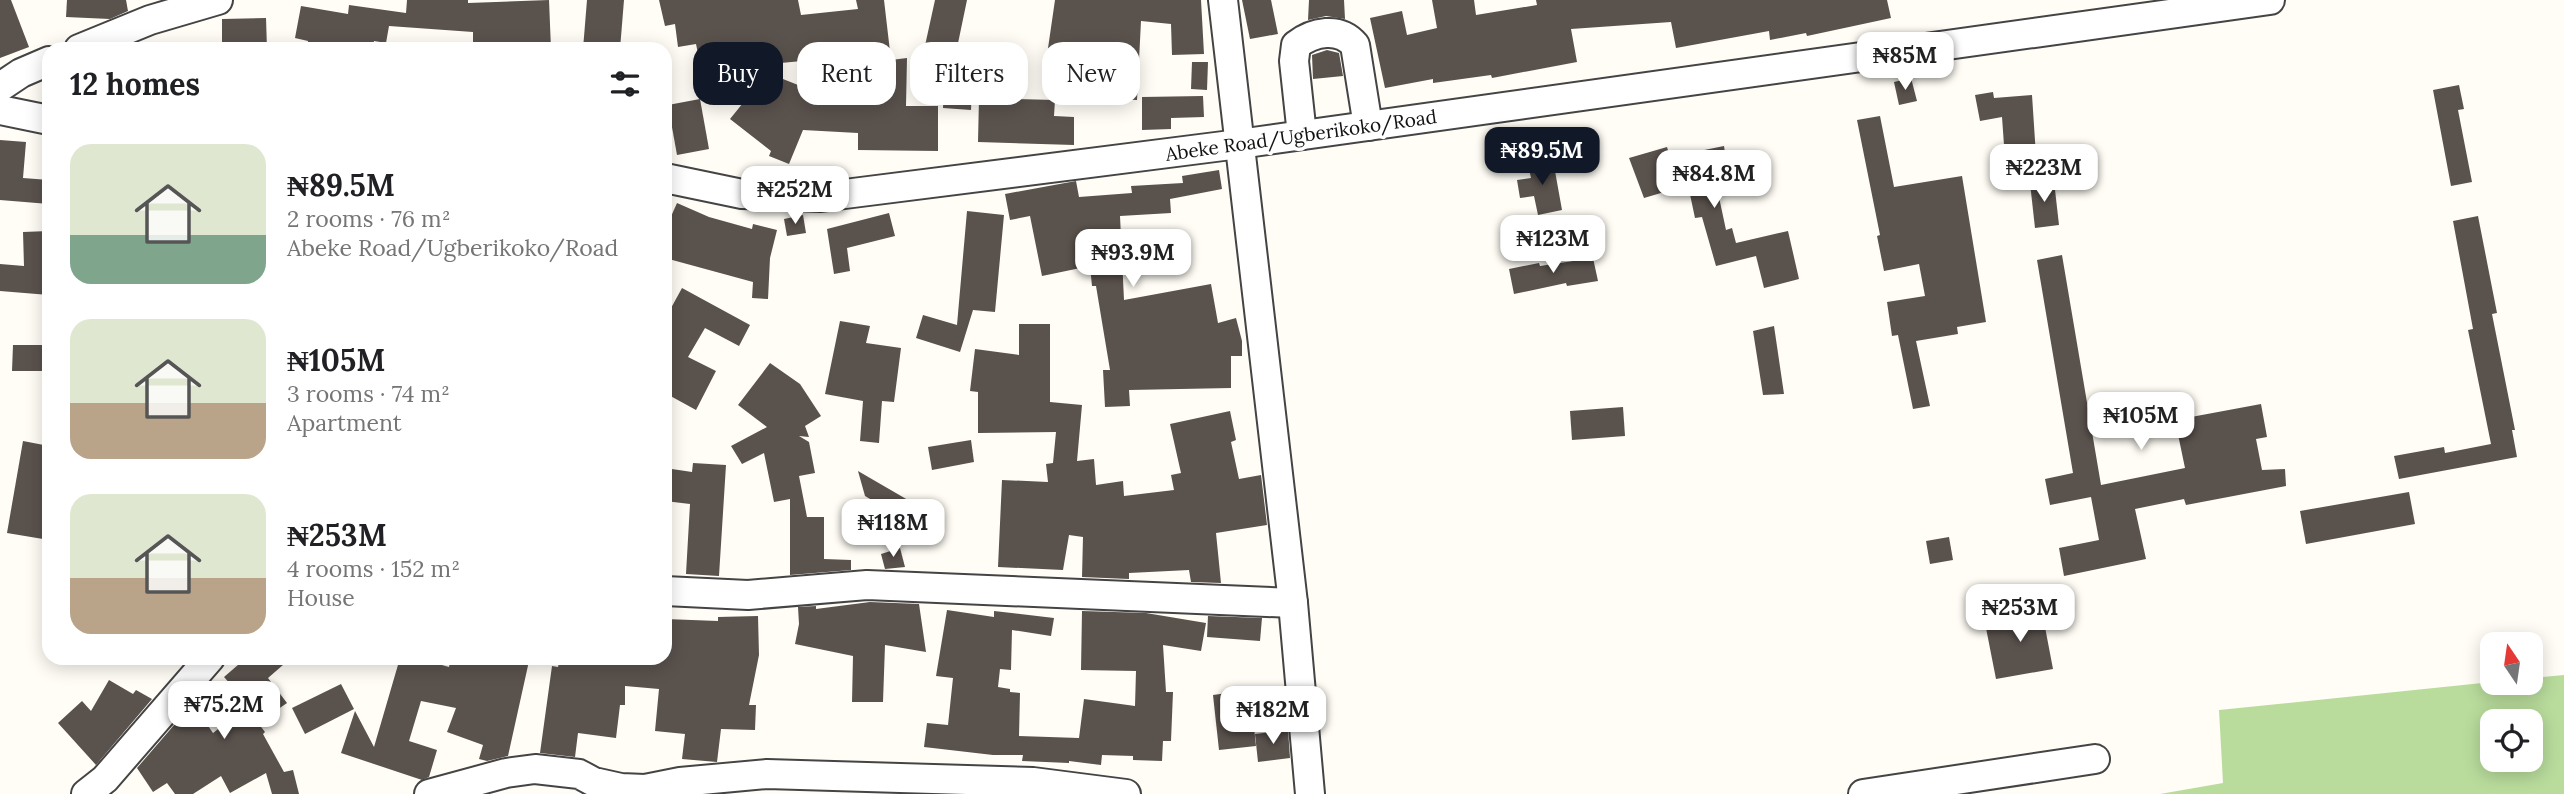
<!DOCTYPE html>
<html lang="en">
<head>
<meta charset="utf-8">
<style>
  body { margin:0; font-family:Lora,serif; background:#f2f2f2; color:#202124; height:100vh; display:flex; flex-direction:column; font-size:26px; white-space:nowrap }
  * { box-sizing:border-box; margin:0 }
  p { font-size:23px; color:#757577 }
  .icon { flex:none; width:38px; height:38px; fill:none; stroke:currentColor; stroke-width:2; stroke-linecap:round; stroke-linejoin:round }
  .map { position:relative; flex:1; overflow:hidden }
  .sheet { position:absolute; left:42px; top:42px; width:630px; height:623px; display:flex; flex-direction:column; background:#fff; border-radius:21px; box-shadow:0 4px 18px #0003 }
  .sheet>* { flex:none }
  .hud { position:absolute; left:693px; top:42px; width:665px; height:63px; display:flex; gap:14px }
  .needle { width:46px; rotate:347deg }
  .controls { position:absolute; left:2480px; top:632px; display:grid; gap:14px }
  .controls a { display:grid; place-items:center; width:63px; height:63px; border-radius:14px; background:#fff; box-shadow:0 4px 18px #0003; font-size:35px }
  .price { position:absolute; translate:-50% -60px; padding:0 16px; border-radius:14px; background:#fff; color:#222; font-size:23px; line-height:46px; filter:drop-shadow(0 2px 4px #0008) }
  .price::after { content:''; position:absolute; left:50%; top:42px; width:21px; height:16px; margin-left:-10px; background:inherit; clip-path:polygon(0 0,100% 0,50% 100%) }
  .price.current { background:#111827; color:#fff }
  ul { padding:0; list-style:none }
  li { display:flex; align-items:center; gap:21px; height:175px; padding:0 28px }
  li span { display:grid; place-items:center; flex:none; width:196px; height:140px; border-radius:21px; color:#555 }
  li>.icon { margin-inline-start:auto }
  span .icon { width:84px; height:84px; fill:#fffc; stroke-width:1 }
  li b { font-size:30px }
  h2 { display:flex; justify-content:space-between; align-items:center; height:84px; padding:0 28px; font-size:30px }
  .chip { padding:0 24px; border-radius:21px; background:#fff; box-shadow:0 4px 18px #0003; font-size:24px; line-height:63px }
  .chip.current { background:#111827; color:#fff }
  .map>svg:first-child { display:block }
</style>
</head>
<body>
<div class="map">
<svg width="2564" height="794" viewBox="0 0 2564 794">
  <rect width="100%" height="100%" fill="#fffdf5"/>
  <path fill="#b9dc9c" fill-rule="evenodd" d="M2564,675V794H2160L2223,783L2219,710L2492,682H2530L2531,678ZM2492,721H2530V760H2492Z"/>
  <g fill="#5a524d" fill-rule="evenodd">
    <path d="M0,0H11L29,47L0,58Z"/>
    <path d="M67,0H126L128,11L110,19L66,17Z"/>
    <path d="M407,0H468V3L549,0L551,49H473V32L389,26L386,43L374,41L372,49H307L308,41L295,38L301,6L348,14L349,5L406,13Z"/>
    <path d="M587,0H624L620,49H583Z"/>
    <path d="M659,0H798L801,15L858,9L856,0H884L891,60L907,58L906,106H938V151L858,150V133L803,130L789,164L769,156L771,151L730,119L747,98L729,95L737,58L700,63L696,44L678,47L675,24L665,26ZM834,58L831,98L750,66Z"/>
    <path d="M935,0H967L957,48L988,44L990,64L973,66L971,110L943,108L945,70L919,73Z"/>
    <path d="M1055,0H1201L1204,54L1172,55L1171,24L1141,21L1137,100L1105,99L1107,71L1046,62Z"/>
    <path d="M1242,0H1271L1278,34L1250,39Z"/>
    <path d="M1309,0H1344L1345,19L1326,16L1308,20Z"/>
    <path d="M1432,0H1474L1476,15L1537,5L1536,0H1887L1891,18L1807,36L1806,33L1770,40L1769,31L1676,48L1671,22L1571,29L1577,62L1492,78L1491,75L1433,83V79L1385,88L1370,18L1402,11L1407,35L1437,28Z"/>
    <path d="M266,18L267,49H222V19Z"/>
    <path d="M1327,50L1339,53L1343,76L1313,79L1312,55Z"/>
    <path d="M1192,62H1208L1207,90L1191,89Z"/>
    <path d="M1911,78L1917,101L1899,105L1894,82Z"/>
    <path d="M2459,85L2464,109L2458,110L2472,182L2451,186L2433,90Z"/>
    <path d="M1993,92L1994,98L2032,95L2037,171L2006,173L2002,117L1980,121L1975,95Z"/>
    <path d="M1203,96L1204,117L1171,118V129L1142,130V97Z"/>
    <path d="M979,98L1055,100L1054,116L1074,117V145L978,142Z"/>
    <path d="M700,99L709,149L677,155L668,105Z"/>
    <path d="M1880,116L1894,187L1962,176L1986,322L1957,327L1958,334L1916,341L1930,406L1913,409L1898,335L1892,336L1887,302L1925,296L1919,264L1884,271L1877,236L1880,235L1857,120Z"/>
    <path d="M0,140L26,142L23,178L49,180V204L0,200Z"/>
    <path d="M1724,146L1727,166L1713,169L1726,230L1732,228L1736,243L1788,231L1799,279L1764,288L1756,256L1716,266L1702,217L1695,218L1688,185L1644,198L1629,158L1667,147L1670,157Z"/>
    <path d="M1553,160L1562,210L1538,215L1534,196L1520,198L1517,180L1531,178L1528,164Z"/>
    <path d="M1219,170L1222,189L1170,199L1171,213L1120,216L1124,300L1211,284L1218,323L1236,318L1242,341V356H1231V388L1129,390L1130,406L1105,407L1103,370H1110L1096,286H1092L1090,266L1042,276L1030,216L1010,220L1005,194L1076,181L1079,197L1132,193L1131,186L1183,183L1182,176Z"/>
    <path d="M2054,181L2059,225L2035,228L2030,183Z"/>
    <path d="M677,203L709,217L752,229L753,224L777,230L770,258L768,299L752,298L753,282L665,258V230Z"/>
    <path d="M967,211L1004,215L995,312L973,310L960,352L916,338L923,315L957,325Z"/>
    <path d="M889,213L895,236L847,248L850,271L834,274L827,229Z"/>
    <path d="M803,215L806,233L787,236L784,219Z"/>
    <path d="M2478,216L2497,313L2492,314L2515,430H2512L2517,457L2399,479L2394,456L2444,447L2445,453L2491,444L2468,330L2473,329L2453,221Z"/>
    <path d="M49,231V295L0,291V264L24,266L23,232Z"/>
    <path d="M2062,255L2101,485L2185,468L2175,420L2261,404L2267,437L2256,439L2262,470L2285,469L2286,486L2186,505L2184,499L2135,509L2146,559L2064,576L2059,548L2099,540L2091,497L2050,505L2045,479L2073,473L2037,260Z"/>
    <path d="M1593,258L1598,281L1567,286L1566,283L1514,294L1509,269L1539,263L1540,266Z"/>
    <path d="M682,288L750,325L739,346L705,328L688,357L716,371L696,410L665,393V319Z"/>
    <path d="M840,321L870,326L866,343L901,348L894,402L882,401L879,443L860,441L863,401L825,394Z"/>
    <path d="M1019,324H1050V402L1082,405L1077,461L1094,459L1096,485L1123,481L1124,496L1174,490L1171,475L1181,473L1170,424L1230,411L1236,440L1231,442L1239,479L1261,475L1267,525L1216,533L1221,583L1191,582L1189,570L1129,573V579L1082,577L1083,537L1069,535L1063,570L998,567L1002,480L1048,482L1046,464L1053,463L1056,432L978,433V392L970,391L975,349L1019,355Z"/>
    <path d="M1774,326L1784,394L1763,395L1753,331Z"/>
    <path d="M13,345H49V371H12Z"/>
    <path d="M770,363L800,384L821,416L805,426L809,437L799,436L809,442L815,473L799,476L807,517H824V559L851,560V570L790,575V499L774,502L764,453L742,464L731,446L767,427L738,405Z"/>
    <path d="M1623,407L1625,436L1572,440L1570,411Z"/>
    <path d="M971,440L974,462L932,470L928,447Z"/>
    <path d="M23,441L49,446V540L7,533Z"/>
    <path d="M693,463L726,465L719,576L686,574L690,504L665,501V468L692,472Z"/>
    <path d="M858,471L920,507L911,523L865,496Z"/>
    <path d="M2409,492L2415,524L2306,544L2300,511Z"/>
    <path d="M1949,537L1953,560L1930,564L1926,541Z"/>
    <path d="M900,548L905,567L885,569L881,554Z"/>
    <path d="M870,602L919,604L926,652L885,645L883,702H852L853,656L795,644L799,624L798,607L816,606V609Z"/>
    <path d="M2041,606L2053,669L1996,679L1986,628L2004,624L2003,613Z"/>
    <path d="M947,610L994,617V611L1054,618L1051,636L1012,630L1011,670L1000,669L998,687L1010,689V692L1020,693L1019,736L1079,738L1084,699L1135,706L1136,671L1081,670L1082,611L1146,613L1206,623L1201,651L1163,645L1166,692H1173L1171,741H1163L1162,761L1133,760V756L1102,755L1101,765L1069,761V763L1022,761L1023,755H993L924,747L927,723L948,725L953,678L936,676Z"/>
    <path d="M758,616L759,655L749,705H756L755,730L721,729L717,762L682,759L685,734L655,731L659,689L625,686V705H620L616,738L578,733L575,757L540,753L552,666L558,667L560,658H665V619L718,621V617Z"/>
    <path d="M1208,616L1262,618L1260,641L1207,637Z"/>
    <path d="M246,658H291L268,678L287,703L258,723L265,732L263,734L284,772L293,770L299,794H272L266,773L230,793L221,776L193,794H175L167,783L153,792L137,768L181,717L195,707L213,733L249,705L224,677Z"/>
    <path d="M400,658H417L449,667L451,658H514L529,661L508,756L487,761L479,759L483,745L447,732L456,708L421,701L409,741L437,750L429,777L422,780L341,753L355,711L374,747Z"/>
    <path d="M109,680L133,694L136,690L152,699L96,765L58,723L82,701L91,711Z"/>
    <path d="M341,684L354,709L305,734L292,708Z"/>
    <path d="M1250,690L1256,746L1219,750L1213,695Z"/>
    <path d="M1288,730L1290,758L1258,762L1255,734Z"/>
  </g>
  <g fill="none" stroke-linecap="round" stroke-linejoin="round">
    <defs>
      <g id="minor">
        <path d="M1223,0L1293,603L1310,794"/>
        <path d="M79,49L150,20L218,0"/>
        <path d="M0,87L21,73L49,61"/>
        <path d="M0,110L49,120"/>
        <path d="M1302,135L1294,61L1296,45C1313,32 1339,26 1355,45L1368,126"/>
        <path d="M665,178L742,194L821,197L1239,144L2270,0"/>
        <path d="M665,591L748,595L867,585L1293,603"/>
        <path d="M86,794L105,779L210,658"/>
        <path d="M429,794L506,773L535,769L579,774L594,782L621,788L645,789L680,782L767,774L1033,782L1126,794"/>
        <path d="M1863,794L2095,759"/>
      </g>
    </defs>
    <use href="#minor" stroke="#444" stroke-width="32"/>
    <use href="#minor" stroke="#fff" stroke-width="28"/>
  </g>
  <g text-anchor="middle" stroke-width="7" stroke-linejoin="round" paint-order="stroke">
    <g font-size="19" fill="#111" stroke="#fff">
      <text transform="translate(1301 135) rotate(-8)" y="7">Abeke Road/Ugberikoko/Road</text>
    </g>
  </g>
</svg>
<div class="controls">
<a><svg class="needle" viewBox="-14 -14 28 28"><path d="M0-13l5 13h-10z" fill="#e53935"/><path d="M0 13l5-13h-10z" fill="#757577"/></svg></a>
<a><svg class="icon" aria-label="locate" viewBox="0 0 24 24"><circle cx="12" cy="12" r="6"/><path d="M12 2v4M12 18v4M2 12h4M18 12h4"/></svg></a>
</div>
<b class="price" style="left:1905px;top:92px">₦85M</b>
<b class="price current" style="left:1542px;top:187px">₦89.5M</b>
<b class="price" style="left:2044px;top:204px">₦223M</b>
<b class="price" style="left:1714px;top:210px">₦84.8M</b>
<b class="price" style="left:795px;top:226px">₦252M</b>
<b class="price" style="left:1553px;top:275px">₦123M</b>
<b class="price" style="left:1133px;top:289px">₦93.9M</b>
<b class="price" style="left:2141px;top:452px">₦105M</b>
<b class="price" style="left:893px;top:559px">₦118M</b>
<b class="price" style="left:2020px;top:644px">₦253M</b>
<b class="price" style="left:224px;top:741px">₦75.2M</b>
<b class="price" style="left:1273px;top:746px">₦182M</b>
<div class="hud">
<a class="chip current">Buy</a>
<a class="chip">Rent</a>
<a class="chip">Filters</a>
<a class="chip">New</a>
</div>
<section class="sheet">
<h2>12 homes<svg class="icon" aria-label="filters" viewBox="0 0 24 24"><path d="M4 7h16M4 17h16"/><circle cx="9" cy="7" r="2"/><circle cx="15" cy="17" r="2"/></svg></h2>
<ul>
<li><span style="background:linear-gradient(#dfe7d0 65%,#7fa58c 0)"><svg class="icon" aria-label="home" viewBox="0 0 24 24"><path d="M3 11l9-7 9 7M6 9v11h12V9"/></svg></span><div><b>₦89.5M</b><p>2 rooms · 76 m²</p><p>Abeke Road/Ugberikoko/Road</p></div></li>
<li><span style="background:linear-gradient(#dfe7d0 60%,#b9a48a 0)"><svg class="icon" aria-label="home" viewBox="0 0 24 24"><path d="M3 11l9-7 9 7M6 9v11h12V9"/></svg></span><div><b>₦105M</b><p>3 rooms · 74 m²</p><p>Apartment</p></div></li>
<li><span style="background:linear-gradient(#dfe7d0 60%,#b9a48a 0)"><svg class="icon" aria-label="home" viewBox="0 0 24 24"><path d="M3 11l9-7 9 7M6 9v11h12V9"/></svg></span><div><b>₦253M</b><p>4 rooms · 152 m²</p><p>House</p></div></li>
</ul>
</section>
</div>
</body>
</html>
